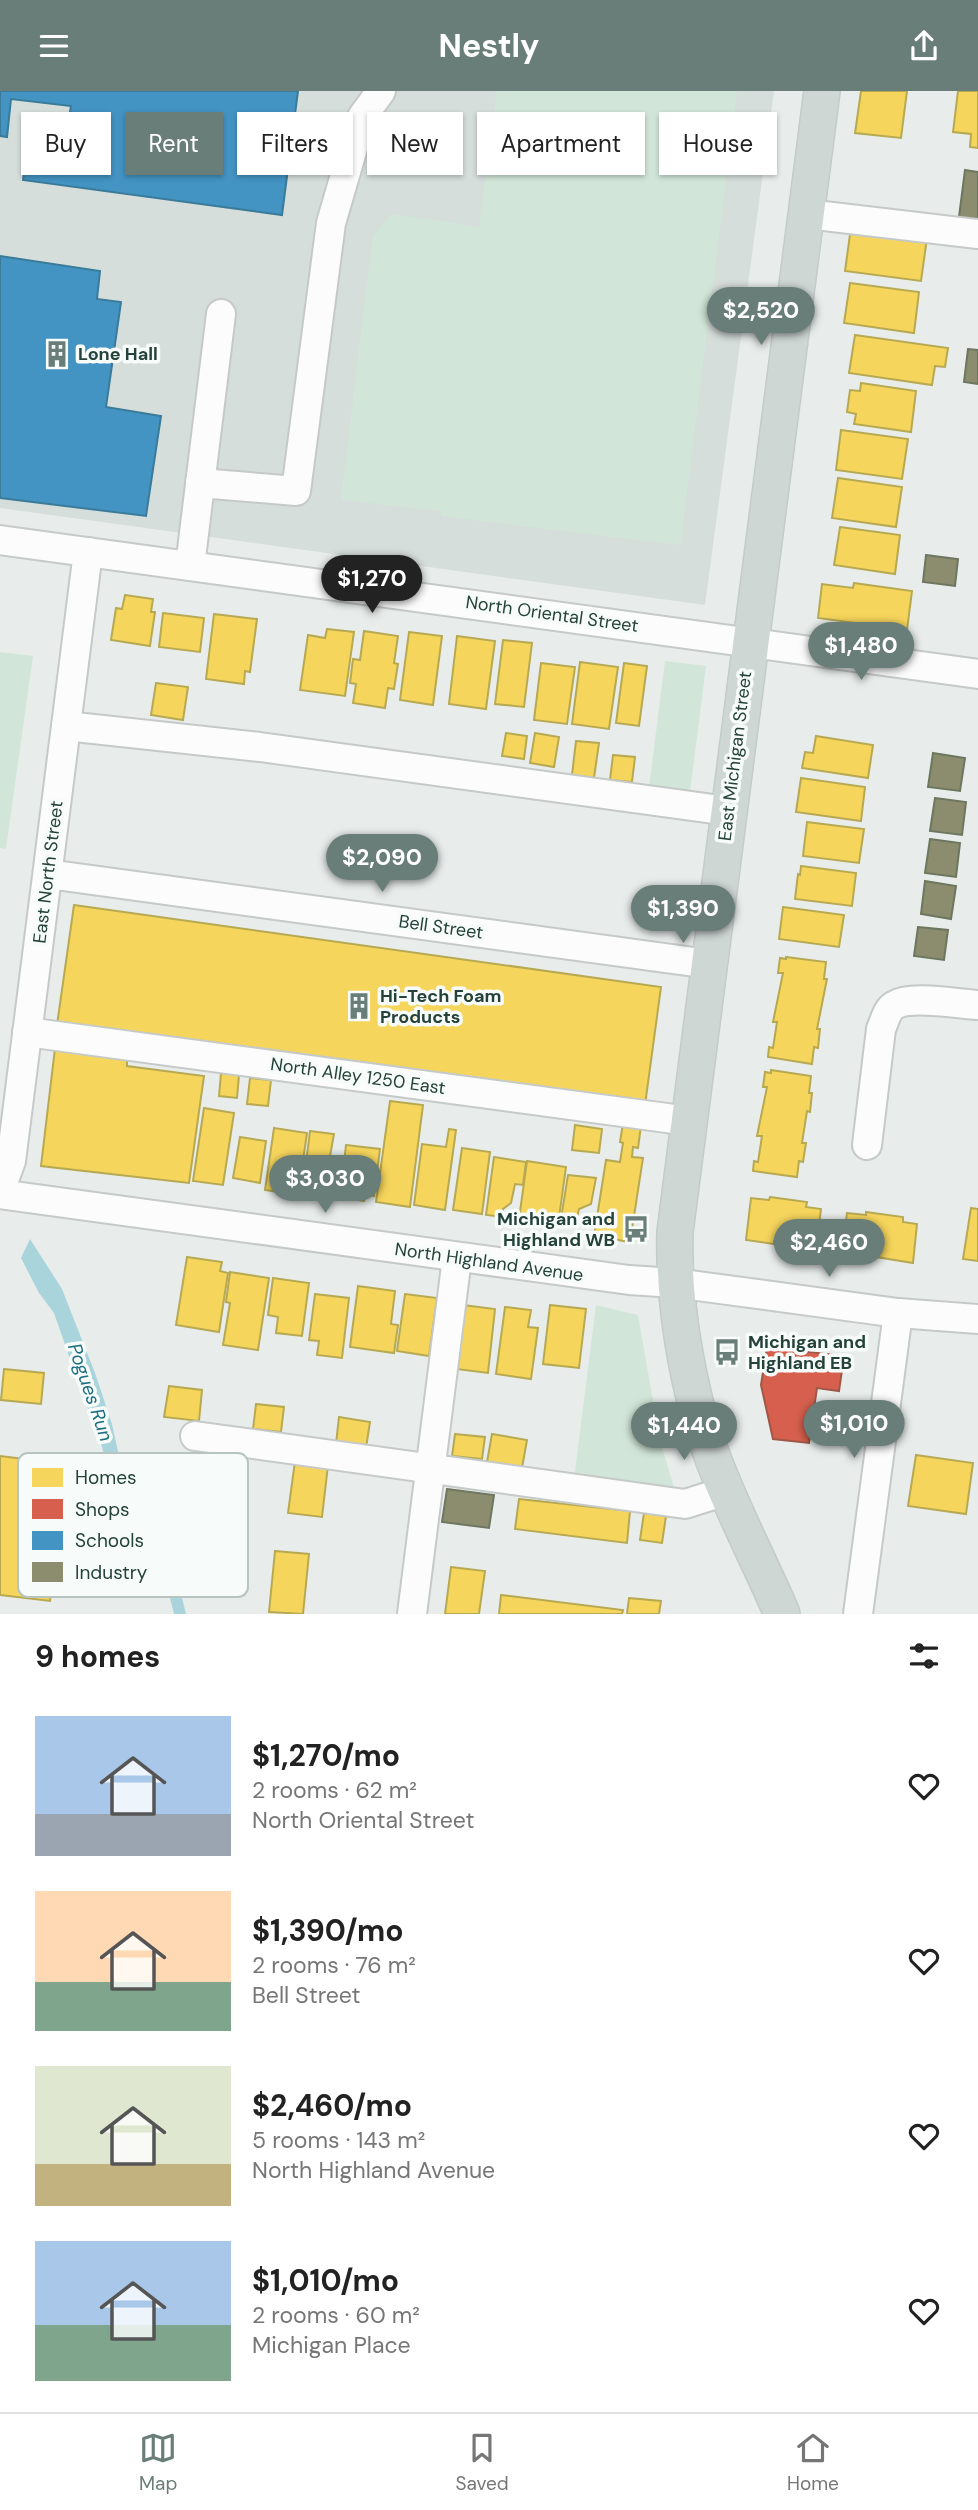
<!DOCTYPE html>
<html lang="en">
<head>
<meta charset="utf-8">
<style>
  body { margin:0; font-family:"DM Sans",sans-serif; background:#f6f6f6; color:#222; height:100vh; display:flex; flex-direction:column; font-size:26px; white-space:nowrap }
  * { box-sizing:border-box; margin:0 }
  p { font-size:23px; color:#767676 }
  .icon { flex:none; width:38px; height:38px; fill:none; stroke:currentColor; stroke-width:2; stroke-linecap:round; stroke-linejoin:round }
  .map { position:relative; height:1523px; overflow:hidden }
  .details { display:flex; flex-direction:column; background:#fff; flex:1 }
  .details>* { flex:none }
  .top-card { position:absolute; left:21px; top:21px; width:936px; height:63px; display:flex; gap:14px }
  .price { position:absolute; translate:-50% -60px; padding:0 16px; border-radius:24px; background:#697e78; color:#fff; font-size:23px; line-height:46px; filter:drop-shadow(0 2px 4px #0008) }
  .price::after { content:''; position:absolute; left:50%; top:42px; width:21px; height:16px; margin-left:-10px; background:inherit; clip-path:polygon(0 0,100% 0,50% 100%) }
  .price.active { background:#222; color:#fff }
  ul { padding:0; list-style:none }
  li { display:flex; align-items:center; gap:21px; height:175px; padding:0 35px }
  li span { display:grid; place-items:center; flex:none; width:196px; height:140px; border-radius:0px; color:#555 }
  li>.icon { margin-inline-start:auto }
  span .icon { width:84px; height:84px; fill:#fffc; stroke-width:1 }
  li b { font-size:30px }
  h2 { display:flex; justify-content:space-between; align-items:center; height:84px; padding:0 35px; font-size:30px }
  .tag { padding:0 24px; border-radius:0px; background:#fff; box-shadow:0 2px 5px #0004; font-size:24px; line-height:63px }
  .tag.active { background:#697e78; color:#fff }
  header { display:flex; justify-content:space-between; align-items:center; height:91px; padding:0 35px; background:#697e78; color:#fff; font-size:32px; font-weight:700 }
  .tab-bar { display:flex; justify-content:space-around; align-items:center; height:98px; border-top:2px solid #e0e0e0; background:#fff; font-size:19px; color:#767676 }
  .tab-bar a { display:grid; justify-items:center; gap:4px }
  .tab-bar .active { color:#697e78 }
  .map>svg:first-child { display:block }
</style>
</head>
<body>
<header><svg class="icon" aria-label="menu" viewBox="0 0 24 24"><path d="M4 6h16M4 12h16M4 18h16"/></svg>Nestly<svg class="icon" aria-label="share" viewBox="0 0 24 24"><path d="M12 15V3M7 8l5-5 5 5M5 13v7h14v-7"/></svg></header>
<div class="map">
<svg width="978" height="1523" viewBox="0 0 978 1523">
  <rect width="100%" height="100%" fill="#e8edeb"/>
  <path fill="#d6dedb" d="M0,0H774L705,514L0,417Z"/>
  <g fill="#d1e6d8">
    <path d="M497,0H737L680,454L441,425V420L341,409L373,145L392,123L479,136Z"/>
    <path d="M0,561L33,565L6,758L0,757Z"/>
    <path d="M665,570L706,575L690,702L649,696Z"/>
    <path d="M596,1214L638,1224L660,1350L676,1403L574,1388Z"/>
  </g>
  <path fill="#a9d4db" d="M30,1148L62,1198L95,1282L112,1333L120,1370L139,1385L162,1426L186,1523H174L158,1459L140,1418L119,1392L104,1363L96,1335L85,1311L54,1222L39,1202L21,1167Z"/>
  <g fill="#f6d55c" stroke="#b7a952" stroke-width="2">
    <path d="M861,0H907L901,47L855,42Z"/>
    <path d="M958,0H978V57L970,56L971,43L953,41Z"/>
    <path d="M851,136L927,147L921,190L845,180Z"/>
    <path d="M850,192L919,201L914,242L844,232Z"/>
    <path d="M855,244L948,257L945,276L935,275L932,294L849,282Z"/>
    <path d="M861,292L916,300L911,341L854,333L856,323L847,321L850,299L860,300Z"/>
    <path d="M841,339L908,348L902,388L836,379Z"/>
    <path d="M838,387L902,396L896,436L832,427Z"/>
    <path d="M840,436L900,444L895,483L834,474Z"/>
    <path d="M854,492L912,500L907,539L818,527L822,493L853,497Z"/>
    <path d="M125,504L153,508L151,521H155L150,555L111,549L116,517L122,518Z"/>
    <path d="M163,522L204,527L200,561L159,556Z"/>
    <path d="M214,523L257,528L250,581L245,580L244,593L206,588Z"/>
    <path d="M327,538L354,541L345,605L300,599L308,544L325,547Z"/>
    <path d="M364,540L398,545L394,572L398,573L394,598L388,597L385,617L353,612L356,593L350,592L353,568L360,569Z"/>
    <path d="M409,541L442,545L433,614L400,609Z"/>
    <path d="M457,545L495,550L486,618L449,613Z"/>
    <path d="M503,549L532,552L524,616L495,613Z"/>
    <path d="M580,571L618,576L609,638L572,633Z"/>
    <path d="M541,572L575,576L567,633L534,629Z"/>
    <path d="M624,572L647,575L639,635L616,632Z"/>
    <path d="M156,592L188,596L183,629L151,624Z"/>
    <path d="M506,642L527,645L524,668L502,665Z"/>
    <path d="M535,642L559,646L554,676L530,672Z"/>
    <path d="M816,645L873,654L868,687L802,677L805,661L813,662Z"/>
    <path d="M576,650L599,652L594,687L572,684Z"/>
    <path d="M613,664L635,666L632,691L610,689Z"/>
    <path d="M801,687L865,696L861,730L796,721Z"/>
    <path d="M807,731L864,738L859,772L803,765Z"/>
    <path d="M801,775L856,782L852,815L795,808L798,783L800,784Z"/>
    <path d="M74,814L661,896L645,1014L57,934Z"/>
    <path d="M783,816L844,824L839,856L779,848Z"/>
    <path d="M786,866L826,871L824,888H827L817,938H820L818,957L814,956L812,973L768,966L769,956L773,957L777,931H773L783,882H778L780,867L786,868Z"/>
    <path d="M55,957L127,966V975L204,985L189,1092L41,1075Z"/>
    <path d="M771,979L811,985L809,1002H812L810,1021L807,1020L802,1052H806L803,1071L799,1070L797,1086L753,1080L754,1070L758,1071L762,1045H757L767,996H763L765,981L771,982Z"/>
    <path d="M221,982L239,984L237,1007L219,1005Z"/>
    <path d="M250,987L271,989L268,1015L247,1013Z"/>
    <path d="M390,1010L423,1014L410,1116L376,1111Z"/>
    <path d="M204,1017L234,1022L223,1094L193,1090Z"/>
    <path d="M623,1032L641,1035L638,1057L633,1056L632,1066L643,1067L630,1151L594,1145L606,1069L620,1071L623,1052L620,1051Z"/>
    <path d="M575,1034L602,1038L599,1062L572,1059Z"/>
    <path d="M274,1037L307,1042L298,1104L265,1099Z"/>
    <path d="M449,1038L456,1039L445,1119L414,1114L422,1053L446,1056Z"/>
    <path d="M310,1040L334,1043L330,1065L340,1067L336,1101L303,1096Z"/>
    <path d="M240,1046L266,1050L260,1092L233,1087Z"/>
    <path d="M346,1054L380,1058L374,1105L365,1104L364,1110L340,1107Z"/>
    <path d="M462,1057L490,1061L482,1123L453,1119Z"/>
    <path d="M494,1066L526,1071L523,1094L515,1093L511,1112L503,1118V1126L486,1124Z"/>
    <path d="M527,1070L566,1076L558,1134L519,1128Z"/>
    <path d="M568,1084L596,1087L591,1113L579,1118L575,1136L560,1134Z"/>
    <path d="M770,1106L807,1111L806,1116L821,1118L816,1157L774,1150V1153L746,1149L751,1107L769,1109Z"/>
    <path d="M971,1117L978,1118V1170L963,1168Z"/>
    <path d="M866,1121L903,1126V1131L917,1133L913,1172L870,1165V1167L842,1164L847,1122L866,1124Z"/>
    <path d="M187,1166L222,1171L220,1180L228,1182L219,1241L176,1234Z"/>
    <path d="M230,1181L269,1187L258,1259L223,1254L230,1212L226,1211Z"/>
    <path d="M273,1187L309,1192L302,1245L276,1242L278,1226L268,1224Z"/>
    <path d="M358,1195L395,1200L391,1233L398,1234L394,1262L350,1256Z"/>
    <path d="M315,1203L349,1207L342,1267L317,1264L319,1250L309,1249Z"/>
    <path d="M405,1203L437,1207L429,1265L397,1260Z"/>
    <path d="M463,1214L495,1218L488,1282L456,1278Z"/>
    <path d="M550,1214L586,1218L579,1277L543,1273Z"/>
    <path d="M505,1216L531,1219L528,1236L538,1237L531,1288L496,1283Z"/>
    <path d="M4,1278L44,1282L41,1313L1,1309Z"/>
    <path d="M169,1295L202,1299L199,1330L164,1326Z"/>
    <path d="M256,1313L284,1316L281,1341L253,1338Z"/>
    <path d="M339,1326L370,1331L366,1357L336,1353Z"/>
    <path d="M455,1343L485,1346L482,1368L452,1365Z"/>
    <path d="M492,1343L527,1349L522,1377L487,1371Z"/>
    <path d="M916,1364L973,1372L966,1423L908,1415Z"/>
    <path d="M0,1365L66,1373L50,1510L0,1504Z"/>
    <path d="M295,1370L328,1374L322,1426L288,1422Z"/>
    <path d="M519,1408L630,1420L627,1452L515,1438Z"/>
    <path d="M644,1422L666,1425L662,1452L640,1449Z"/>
    <path d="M275,1460L309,1463L303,1523L269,1521Z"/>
    <path d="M451,1476L485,1480L479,1523H445Z"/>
    <path d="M501,1504L623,1519L622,1523H499Z"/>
    <path d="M629,1507L661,1510L659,1523H627Z"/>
  </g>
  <path fill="#d6604d" stroke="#a15747" stroke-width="2" d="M767,1256L844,1265L839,1300L817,1297L809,1352L773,1348L761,1294Z"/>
  <g fill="#4393c3" stroke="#3a7b9a" stroke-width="2">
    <path d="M0,0H298L282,124L23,89L30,42L66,45L71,15L11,8L7,46L0,45Z"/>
    <path d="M0,165L100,180L97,208L121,211L106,316L161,325L146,425L0,407Z"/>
  </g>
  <g fill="#8c8c6e" stroke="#6d765e" stroke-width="2">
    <path d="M965,79L978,81V129L959,126Z"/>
    <path d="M968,258L978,259V293L964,291Z"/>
    <path d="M926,464L958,468L955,495L923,491Z"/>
    <path d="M933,662L965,667L960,700L928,696Z"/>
    <path d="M935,707L966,711L962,744L930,740Z"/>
    <path d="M930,748L960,752L956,786L925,782Z"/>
    <path d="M925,790L956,795L951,828L921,823Z"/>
    <path d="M918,836L948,839L944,869L914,865Z"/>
    <path d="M447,1398L494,1404L489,1437L442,1431Z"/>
  </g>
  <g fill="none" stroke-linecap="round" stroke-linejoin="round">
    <defs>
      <g id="minor">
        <path d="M807,123L978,143"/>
        <path d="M200,392L296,400L331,132L362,26L381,0"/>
        <path d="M0,449L978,583"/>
        <path d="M190,475L221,223"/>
        <path d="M66,635L260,656L728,720"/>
        <path d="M48,783L709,873"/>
        <path d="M27,941L689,1030"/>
        <path d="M867,1054L881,938C885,930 886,919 895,914C911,904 958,913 978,914"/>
        <path d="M0,1100L11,1070L88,461"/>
        <path d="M0,1103L629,1189L675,1192L898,1222L978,1228"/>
        <path d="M195,1345L685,1413L726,1400"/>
        <path d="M412,1523L457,1167"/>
        <path d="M858,1523L898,1222"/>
      </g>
      <path id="major" d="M782,1523C759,1469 731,1417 711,1362C687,1297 673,1210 675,1141L822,0"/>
    </defs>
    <use href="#minor" stroke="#c5cac8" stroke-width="32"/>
    <use href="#major" stroke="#c3ccc9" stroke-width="38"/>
    <use href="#minor" stroke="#fcfcfc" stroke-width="28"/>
    <use href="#major" stroke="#cfd7d5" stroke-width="35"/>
  </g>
  <defs>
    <symbol id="building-bare" viewBox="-9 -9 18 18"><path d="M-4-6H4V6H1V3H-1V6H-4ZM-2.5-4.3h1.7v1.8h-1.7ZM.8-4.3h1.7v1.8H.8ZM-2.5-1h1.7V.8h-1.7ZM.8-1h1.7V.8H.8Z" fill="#697e78" stroke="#f7fbf9" stroke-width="2.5" paint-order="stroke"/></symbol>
    <symbol id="bus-bare" viewBox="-9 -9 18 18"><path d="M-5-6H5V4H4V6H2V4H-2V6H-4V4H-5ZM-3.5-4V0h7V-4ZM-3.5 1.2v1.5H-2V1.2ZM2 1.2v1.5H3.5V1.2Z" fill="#697e78" stroke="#f7fbf9" stroke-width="2.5" paint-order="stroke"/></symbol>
  </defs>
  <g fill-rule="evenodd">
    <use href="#building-bare" x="38" y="244" width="38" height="38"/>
    <use href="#building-bare" x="340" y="896" width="38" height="38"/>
    <use href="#bus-bare" x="617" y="1119" width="38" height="38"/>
    <use href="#bus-bare" x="708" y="1242" width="38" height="38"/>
  </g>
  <g text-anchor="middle" stroke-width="7" stroke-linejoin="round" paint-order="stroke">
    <g font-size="18" font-weight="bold" fill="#24423a" stroke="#f7fbf9" text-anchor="start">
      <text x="78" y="269">Lone Hall</text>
      <text x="380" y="911">Hi-Tech Foam<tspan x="380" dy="21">Products</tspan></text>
      <text x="615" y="1134" text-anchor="end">Michigan and<tspan x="615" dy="21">Highland WB</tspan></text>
      <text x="748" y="1257">Michigan and<tspan x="748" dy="21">Highland EB</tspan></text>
    </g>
    <g font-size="18" fill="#24423a" stroke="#f7fbf9">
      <text transform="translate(552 523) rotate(8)" y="6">North Oriental Street</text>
      <text transform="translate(735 665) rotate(-83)" y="6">East Michigan Street</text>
      <text transform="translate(48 781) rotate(-83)" y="6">East North Street</text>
      <text transform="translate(441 836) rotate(8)" y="6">Bell Street</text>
      <text transform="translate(358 985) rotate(8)" y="6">North Alley 1250 East</text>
      <text transform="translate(489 1171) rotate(8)" y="6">North Highland Avenue</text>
    </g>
    <g font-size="19" font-style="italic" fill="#1c6f80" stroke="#f7fbf9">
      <text transform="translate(91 1301) rotate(71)" y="7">Pogues Run</text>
    </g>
  </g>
  <rect x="18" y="1362" width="230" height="144" rx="10" fill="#f7fbf9" stroke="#b8c4c0" stroke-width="2"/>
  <rect x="32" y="1377" width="31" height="19" fill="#f6d55c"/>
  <rect x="32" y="1408" width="31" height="20" fill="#d6604d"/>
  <rect x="32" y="1440" width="31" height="19" fill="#4393c3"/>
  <rect x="32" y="1471" width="31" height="20" fill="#8c8c6e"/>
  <g font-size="19" fill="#24423a">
    <text x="75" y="1393">Homes</text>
    <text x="75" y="1425">Shops</text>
    <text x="75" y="1456">Schools</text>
    <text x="75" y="1488">Industry</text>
  </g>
</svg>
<b class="price" style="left:761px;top:256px">$2,520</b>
<b class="price active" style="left:372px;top:524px">$1,270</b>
<b class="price" style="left:861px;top:591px">$1,480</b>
<b class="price" style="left:382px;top:803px">$2,090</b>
<b class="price" style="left:683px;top:854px">$1,390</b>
<b class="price" style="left:325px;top:1124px">$3,030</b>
<b class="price" style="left:829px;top:1188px">$2,460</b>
<b class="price" style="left:854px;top:1369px">$1,010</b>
<b class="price" style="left:684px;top:1371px">$1,440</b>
<div class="top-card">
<a class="tag">Buy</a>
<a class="tag active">Rent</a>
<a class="tag">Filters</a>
<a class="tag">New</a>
<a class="tag">Apartment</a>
<a class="tag">House</a>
</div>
</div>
<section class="details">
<h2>9 homes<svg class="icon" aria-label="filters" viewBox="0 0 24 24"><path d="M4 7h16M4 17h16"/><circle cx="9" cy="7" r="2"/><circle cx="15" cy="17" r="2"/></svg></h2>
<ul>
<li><span style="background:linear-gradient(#a9c7e8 70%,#9aa5b1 0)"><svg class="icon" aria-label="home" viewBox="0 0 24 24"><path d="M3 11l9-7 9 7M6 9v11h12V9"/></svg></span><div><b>$1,270/mo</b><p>2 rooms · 62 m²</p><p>North Oriental Street</p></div><svg class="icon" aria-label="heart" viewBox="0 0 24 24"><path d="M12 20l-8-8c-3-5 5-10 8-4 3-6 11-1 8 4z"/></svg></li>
<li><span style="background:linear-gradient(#ffd9b3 65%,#7fa58c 0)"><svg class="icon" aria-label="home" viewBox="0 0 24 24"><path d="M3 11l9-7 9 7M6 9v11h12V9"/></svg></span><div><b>$1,390/mo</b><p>2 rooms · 76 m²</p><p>Bell Street</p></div><svg class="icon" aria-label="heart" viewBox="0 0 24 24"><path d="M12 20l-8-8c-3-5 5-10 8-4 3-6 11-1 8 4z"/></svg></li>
<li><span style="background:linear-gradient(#dfe7d0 70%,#c2b280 0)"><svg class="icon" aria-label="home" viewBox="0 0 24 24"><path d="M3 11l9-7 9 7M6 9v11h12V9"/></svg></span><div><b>$2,460/mo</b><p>5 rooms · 143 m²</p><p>North Highland Avenue</p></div><svg class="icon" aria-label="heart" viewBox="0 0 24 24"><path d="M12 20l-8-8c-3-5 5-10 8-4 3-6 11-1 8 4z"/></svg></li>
<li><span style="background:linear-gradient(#a9c7e8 60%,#7fa58c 0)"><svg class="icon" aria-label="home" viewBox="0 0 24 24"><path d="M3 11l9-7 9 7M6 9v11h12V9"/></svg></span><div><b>$1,010/mo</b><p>2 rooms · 60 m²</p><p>Michigan Place</p></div><svg class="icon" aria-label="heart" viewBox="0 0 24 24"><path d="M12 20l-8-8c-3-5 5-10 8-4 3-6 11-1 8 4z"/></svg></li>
</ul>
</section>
<nav class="tab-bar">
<a class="active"><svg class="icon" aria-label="map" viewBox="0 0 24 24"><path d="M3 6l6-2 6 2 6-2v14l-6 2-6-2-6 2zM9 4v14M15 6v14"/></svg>Map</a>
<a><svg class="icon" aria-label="saved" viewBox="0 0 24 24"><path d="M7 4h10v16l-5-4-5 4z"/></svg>Saved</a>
<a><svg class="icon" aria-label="home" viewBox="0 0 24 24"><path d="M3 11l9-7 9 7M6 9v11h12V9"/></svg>Home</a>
</nav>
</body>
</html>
